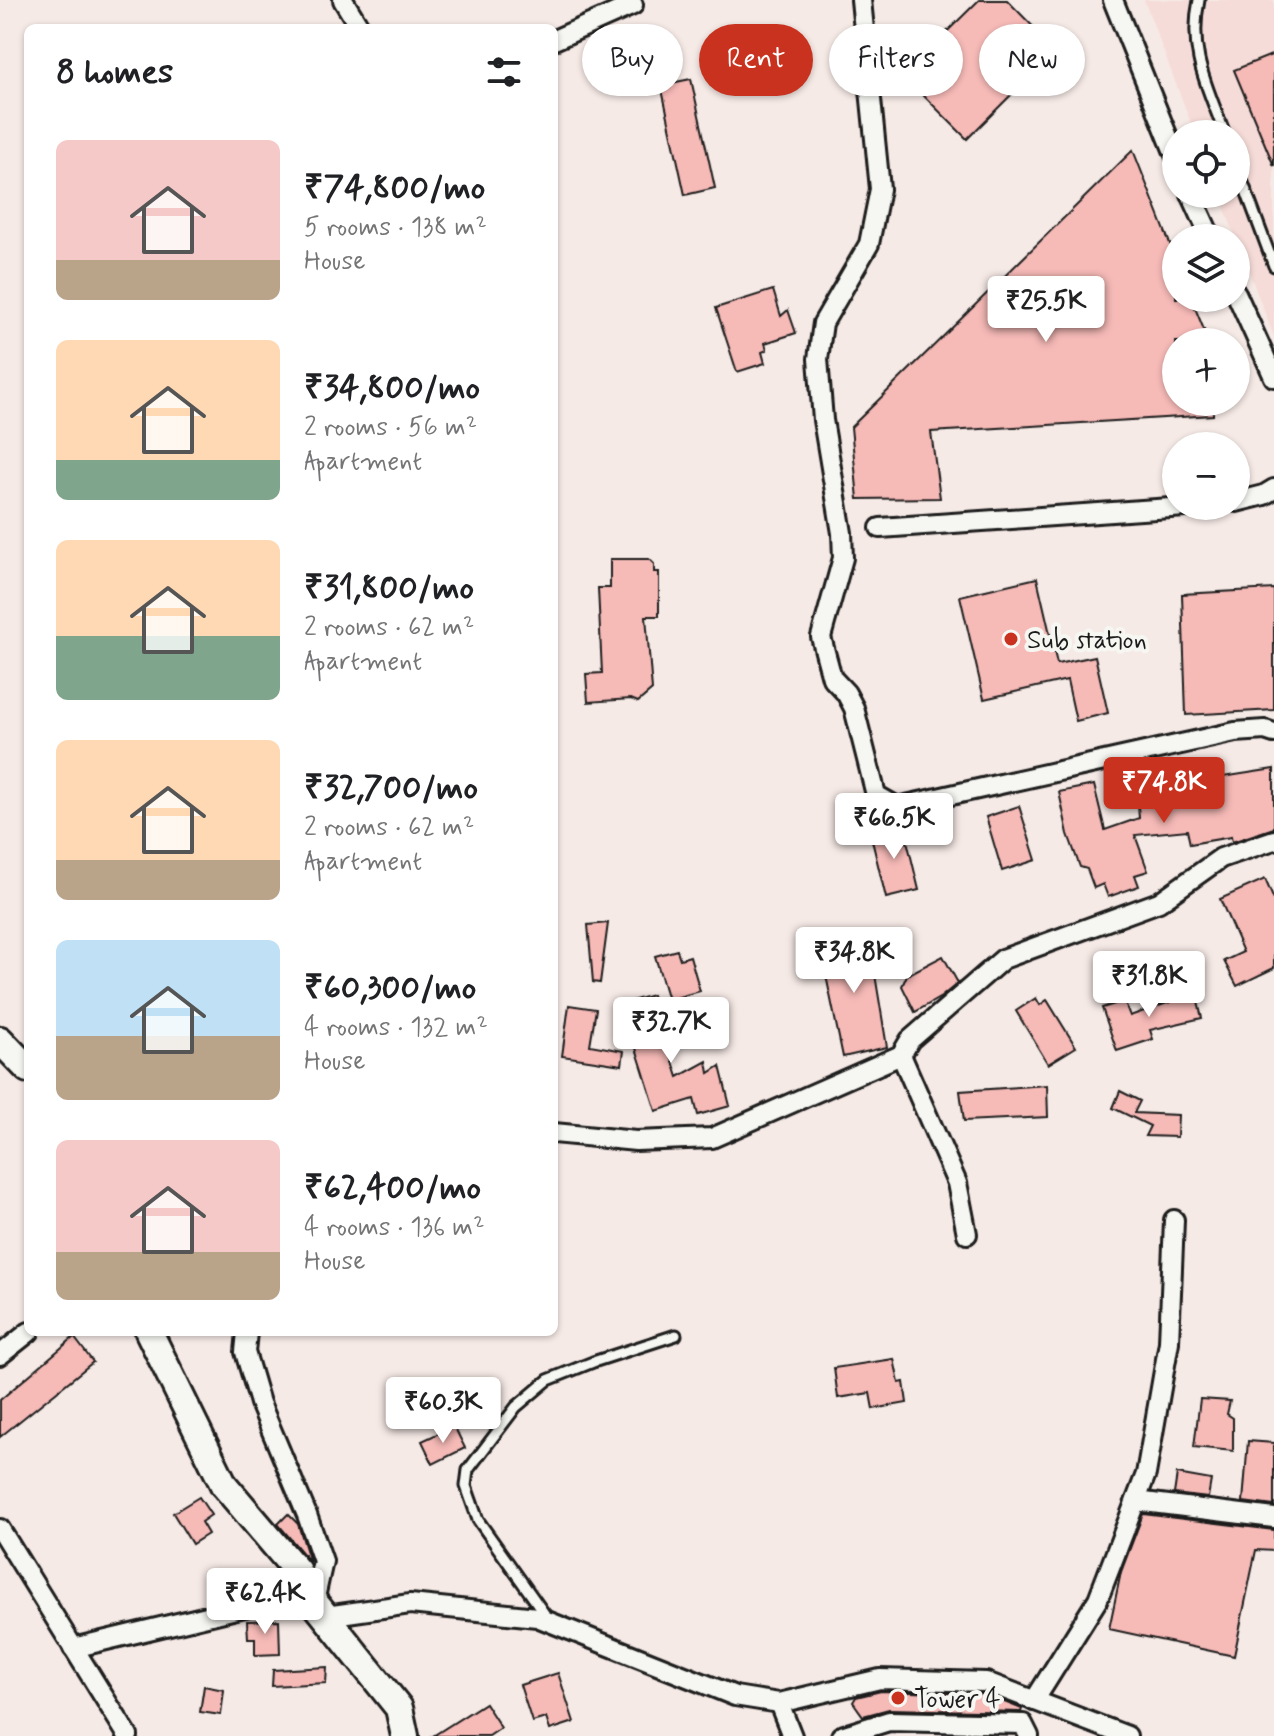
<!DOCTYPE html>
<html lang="en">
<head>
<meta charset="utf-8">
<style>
  body { margin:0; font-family:Mynerve,sans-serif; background:#f2f2f2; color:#202124; height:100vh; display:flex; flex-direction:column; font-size:30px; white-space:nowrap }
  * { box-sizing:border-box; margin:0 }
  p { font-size:26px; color:#757577 }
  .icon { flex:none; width:44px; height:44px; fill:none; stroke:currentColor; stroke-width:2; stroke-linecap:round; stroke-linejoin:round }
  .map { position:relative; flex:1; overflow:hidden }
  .panel { position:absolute; left:24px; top:24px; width:534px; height:1312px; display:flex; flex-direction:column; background:#fff; border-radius:12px; box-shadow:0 2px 6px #0004 }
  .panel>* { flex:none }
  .banner { position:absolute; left:582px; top:24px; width:572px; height:72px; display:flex; gap:16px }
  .fabs { position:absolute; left:1162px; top:120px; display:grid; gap:16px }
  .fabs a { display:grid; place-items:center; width:88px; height:88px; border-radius:50%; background:#fff; box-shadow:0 2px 6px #0004; font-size:40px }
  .price { position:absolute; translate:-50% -68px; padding:0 18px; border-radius:8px; background:#fff; color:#222; font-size:26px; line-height:52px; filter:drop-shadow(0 2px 4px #0008) }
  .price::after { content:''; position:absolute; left:50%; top:48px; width:24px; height:18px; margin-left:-12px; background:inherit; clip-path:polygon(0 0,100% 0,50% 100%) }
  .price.selected { background:#c8321e; color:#fff }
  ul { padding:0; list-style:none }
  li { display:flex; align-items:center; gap:24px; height:200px; padding:0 32px }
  li span { display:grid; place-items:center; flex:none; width:224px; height:160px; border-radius:12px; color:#555 }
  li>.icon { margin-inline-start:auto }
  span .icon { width:96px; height:96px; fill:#fffc; stroke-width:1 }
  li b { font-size:34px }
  h2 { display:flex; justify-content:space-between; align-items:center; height:96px; padding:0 32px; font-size:34px }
  .chip { padding:0 28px; border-radius:36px; background:#fff; box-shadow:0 2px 6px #0004; font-size:28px; line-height:72px }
  .chip.selected { background:#c8321e; color:#fff }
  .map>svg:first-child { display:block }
</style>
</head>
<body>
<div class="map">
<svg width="1274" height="1736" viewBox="0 0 1274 1736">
  <rect width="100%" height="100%" fill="#f6eae6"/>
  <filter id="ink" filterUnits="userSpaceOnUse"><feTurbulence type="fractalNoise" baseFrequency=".0125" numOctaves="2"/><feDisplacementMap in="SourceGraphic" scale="16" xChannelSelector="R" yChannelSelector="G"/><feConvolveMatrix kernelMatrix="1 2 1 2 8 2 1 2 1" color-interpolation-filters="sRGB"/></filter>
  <g filter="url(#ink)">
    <path fill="#f6dcd8" d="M1144,0H1274V337L1219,194H1236V134H1195Z"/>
    <g fill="#f6bab7" stroke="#1c1c1c" stroke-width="2">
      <path d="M979,0H1007L1056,50L967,139L903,75Z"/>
      <path d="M1274,54V166L1234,70Z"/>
      <path d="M691,79L715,188L685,195L661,85Z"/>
      <path d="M1133,150L1176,259V298H1191L1209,342H1176V402H1213V415L931,432L940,498L858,499L851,427Z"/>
      <path d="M773,290L781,316L788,310L796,333L765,343L767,350L762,352L765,363L737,372L716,308Z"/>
      <path d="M610,559H649L654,564V572H659V616H646L652,690L638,702L631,699L588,702L586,674L602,673L598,588H610Z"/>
      <path d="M1037,578L1057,664L1095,656L1108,713L1076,721L1067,680L984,699L960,596Z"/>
      <path d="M1274,589V710L1186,715L1182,594Z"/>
      <path d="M1274,769V828L1232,842L1231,837L1190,844L1187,830L1135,835L1148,871L1135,875L1139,886L1108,897L1103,884L1094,888L1087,869L1080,867L1068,834L1059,792L1094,785L1105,830L1139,818L1137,795L1171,791L1172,805L1219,797L1216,778Z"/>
      <path d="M1019,806L1036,860L1002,871L986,817Z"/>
      <path d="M903,824L919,890L886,898L870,832Z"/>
      <path d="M1265,879L1274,900V968L1237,986L1224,961L1243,952L1220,899Z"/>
      <path d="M608,923L600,983L593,982L588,925Z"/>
      <path d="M818,937H848V946L869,938L887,1047L843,1057Z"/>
      <path d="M677,950L680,959L690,956L700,991L668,1000L655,956Z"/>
      <path d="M943,956L958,983L941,997L915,1012L902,986L907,975Z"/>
      <path d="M1195,990L1202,1018L1150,1030L1153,1039L1117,1051L1102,1008L1124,1001L1130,1016L1170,1002L1169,996Z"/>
      <path d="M652,995L678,1077L707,1061L709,1073L720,1066L730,1106L698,1115L694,1099L656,1111L622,1004Z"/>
      <path d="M1036,998L1040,1005L1047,1000L1076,1047L1048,1064L1016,1011Z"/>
      <path d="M569,1005L596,1009L590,1045L624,1051L622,1065L562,1056Z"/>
      <path d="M1047,1085L1048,1117L964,1121L960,1091Z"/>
      <path d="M1120,1091L1140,1101L1134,1113L1178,1115L1177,1137L1145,1136L1150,1126L1113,1108Z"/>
      <path d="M74,1337L93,1362L0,1437V1400Z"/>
      <path d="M894,1359L899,1383L904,1382L907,1403L873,1409L870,1393L838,1398L834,1368Z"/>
      <path d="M1200,1399L1230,1401L1227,1414L1233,1418V1451L1194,1447Z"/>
      <path d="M454,1426L465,1448L433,1464L422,1441Z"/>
      <path d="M1248,1441L1274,1443V1506L1243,1502Z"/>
      <path d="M1177,1474L1211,1480L1208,1498L1174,1494Z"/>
      <path d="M199,1497L211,1515L201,1522L208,1534L192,1544L173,1513Z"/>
      <path d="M288,1514L298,1524L310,1562L278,1524Z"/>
      <path d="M1143,1514L1274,1530V1551L1256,1550L1234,1656L1109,1629L1121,1572Z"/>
      <path d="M279,1620L280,1654L255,1655V1638H248L247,1621Z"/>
      <path d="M327,1667L326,1683L272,1686L273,1670Z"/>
      <path d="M558,1673L574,1722L550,1730L546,1718L532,1722L520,1685Z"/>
      <path d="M204,1686L224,1690L221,1715L200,1712Z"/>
      <path d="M881,1691L940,1693L944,1697L948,1693L984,1694L1022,1709L1021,1712L889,1709L863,1716L853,1702L856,1697Z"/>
      <path d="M485,1703L501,1728L489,1736H433Z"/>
    </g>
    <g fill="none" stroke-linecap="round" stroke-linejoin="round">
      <defs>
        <g id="service">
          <path d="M1199,0C1188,52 1207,86 1225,134"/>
          <path d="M1236,164L1274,266"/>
          <path d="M546,1616L478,1520L466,1486L468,1470L516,1407L548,1380L593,1362L676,1335"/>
        </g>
        <g id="minor">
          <path d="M343,0L360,28"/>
          <path d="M861,0L880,189L869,244L823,323L818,359L823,420L842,533L843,558L821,637L832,678L846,693L854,708L876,795L897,807L1235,732L1265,730L1274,733"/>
          <path d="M1113,0L1176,157"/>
          <path d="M554,40L633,5"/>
          <path d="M1191,194L1211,238"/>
          <path d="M1236,293L1274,377"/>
          <path d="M1236,502L1264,495L1274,489"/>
          <path d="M880,528L1200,506"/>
          <path d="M901,1055L957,1183L967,1234"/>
          <path d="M554,1133L636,1141L712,1138L901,1055L910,1040L1003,959L1159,902L1221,858L1274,840"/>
          <path d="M247,1332L245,1352L260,1403L307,1515L323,1561L314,1602"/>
          <path d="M0,1355L29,1332"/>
          <path d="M1136,1501L1274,1518"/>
          <path d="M0,1529L128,1736"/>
          <path d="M326,1616L410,1604L537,1617L735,1696L779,1703L880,1679L986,1682L1127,1736"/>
          <path d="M73,1648L253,1605L297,1571"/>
          <path d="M1034,1701L1098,1599L1146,1474L1169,1342L1174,1220"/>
          <path d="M779,1703L792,1736"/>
          <path d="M841,1736L889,1721L1023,1724L1029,1736"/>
        </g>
        <g id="secondary">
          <path d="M0,1040L28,1069"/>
          <path d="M149,1332L224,1485L297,1571L314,1602L399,1708L405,1736"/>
        </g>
      </defs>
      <use href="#service" stroke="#1c1c1c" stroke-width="15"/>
      <use href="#minor" stroke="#1c1c1c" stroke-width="24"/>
      <use href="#secondary" stroke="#1c1c1c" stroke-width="32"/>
      <use href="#service" stroke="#f6f6f2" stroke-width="9"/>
      <use href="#minor" stroke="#f6f6f2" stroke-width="18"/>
      <use href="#secondary" stroke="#f6f6f2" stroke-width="26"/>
    </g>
  </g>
  <g fill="#c8321e" stroke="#f6f6f2" stroke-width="3">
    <circle cx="1011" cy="639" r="8"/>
    <circle cx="898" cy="1698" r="8"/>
  </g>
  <g text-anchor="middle" stroke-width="8" stroke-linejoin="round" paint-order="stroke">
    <g font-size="26" fill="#1c1c1c" stroke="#f6f6f2" text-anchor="start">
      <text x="1027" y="648">Sub station</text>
      <text x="914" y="1707">Tower 4</text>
    </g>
  </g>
</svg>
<div class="fabs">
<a><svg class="icon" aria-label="locate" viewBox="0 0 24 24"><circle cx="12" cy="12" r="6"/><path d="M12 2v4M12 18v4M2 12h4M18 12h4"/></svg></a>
<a><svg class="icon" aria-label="layers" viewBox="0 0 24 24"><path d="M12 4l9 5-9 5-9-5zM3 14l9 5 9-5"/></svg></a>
<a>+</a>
<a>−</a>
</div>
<b class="price" style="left:1046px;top:344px">₹25.5K</b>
<b class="price selected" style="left:1164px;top:825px">₹74.8K</b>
<b class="price" style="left:894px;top:861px">₹66.5K</b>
<b class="price" style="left:854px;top:995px">₹34.8K</b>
<b class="price" style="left:1149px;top:1019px">₹31.8K</b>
<b class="price" style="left:671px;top:1065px">₹32.7K</b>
<b class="price" style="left:443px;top:1445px">₹60.3K</b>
<b class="price" style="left:265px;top:1636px">₹62.4K</b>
<div class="banner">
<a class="chip">Buy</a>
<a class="chip selected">Rent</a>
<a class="chip">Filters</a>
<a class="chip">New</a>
</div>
<section class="panel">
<h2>8 homes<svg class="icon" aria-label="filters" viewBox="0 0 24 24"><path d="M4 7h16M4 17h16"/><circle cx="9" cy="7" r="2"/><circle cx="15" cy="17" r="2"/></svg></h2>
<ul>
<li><span style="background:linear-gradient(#f6c9c9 75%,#b9a48a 0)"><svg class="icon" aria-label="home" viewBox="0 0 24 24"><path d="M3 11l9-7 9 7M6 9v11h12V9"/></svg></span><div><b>₹74,800/mo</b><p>5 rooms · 138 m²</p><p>House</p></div></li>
<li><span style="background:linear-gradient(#ffd9b3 75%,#7fa58c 0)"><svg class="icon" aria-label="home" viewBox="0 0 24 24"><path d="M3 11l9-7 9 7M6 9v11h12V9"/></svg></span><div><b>₹34,800/mo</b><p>2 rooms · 56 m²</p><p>Apartment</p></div></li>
<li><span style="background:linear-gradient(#ffd9b3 60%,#7fa58c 0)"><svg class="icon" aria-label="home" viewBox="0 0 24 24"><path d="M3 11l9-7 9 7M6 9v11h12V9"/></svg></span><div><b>₹31,800/mo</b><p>2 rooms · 62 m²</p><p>Apartment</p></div></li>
<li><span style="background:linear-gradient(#ffd9b3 75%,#b9a48a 0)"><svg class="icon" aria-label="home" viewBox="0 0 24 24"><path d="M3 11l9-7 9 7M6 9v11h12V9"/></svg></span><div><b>₹32,700/mo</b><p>2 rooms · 62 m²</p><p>Apartment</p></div></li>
<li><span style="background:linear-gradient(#bfe0f5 60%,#b9a48a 0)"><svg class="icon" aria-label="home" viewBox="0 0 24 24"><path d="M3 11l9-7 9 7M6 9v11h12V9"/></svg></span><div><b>₹60,300/mo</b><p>4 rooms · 132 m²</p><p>House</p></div></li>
<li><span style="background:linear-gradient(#f6c9c9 70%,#b9a48a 0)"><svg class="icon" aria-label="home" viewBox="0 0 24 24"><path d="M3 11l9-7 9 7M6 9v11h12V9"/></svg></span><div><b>₹62,400/mo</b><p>4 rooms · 136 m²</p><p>House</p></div></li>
</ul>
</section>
</div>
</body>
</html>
